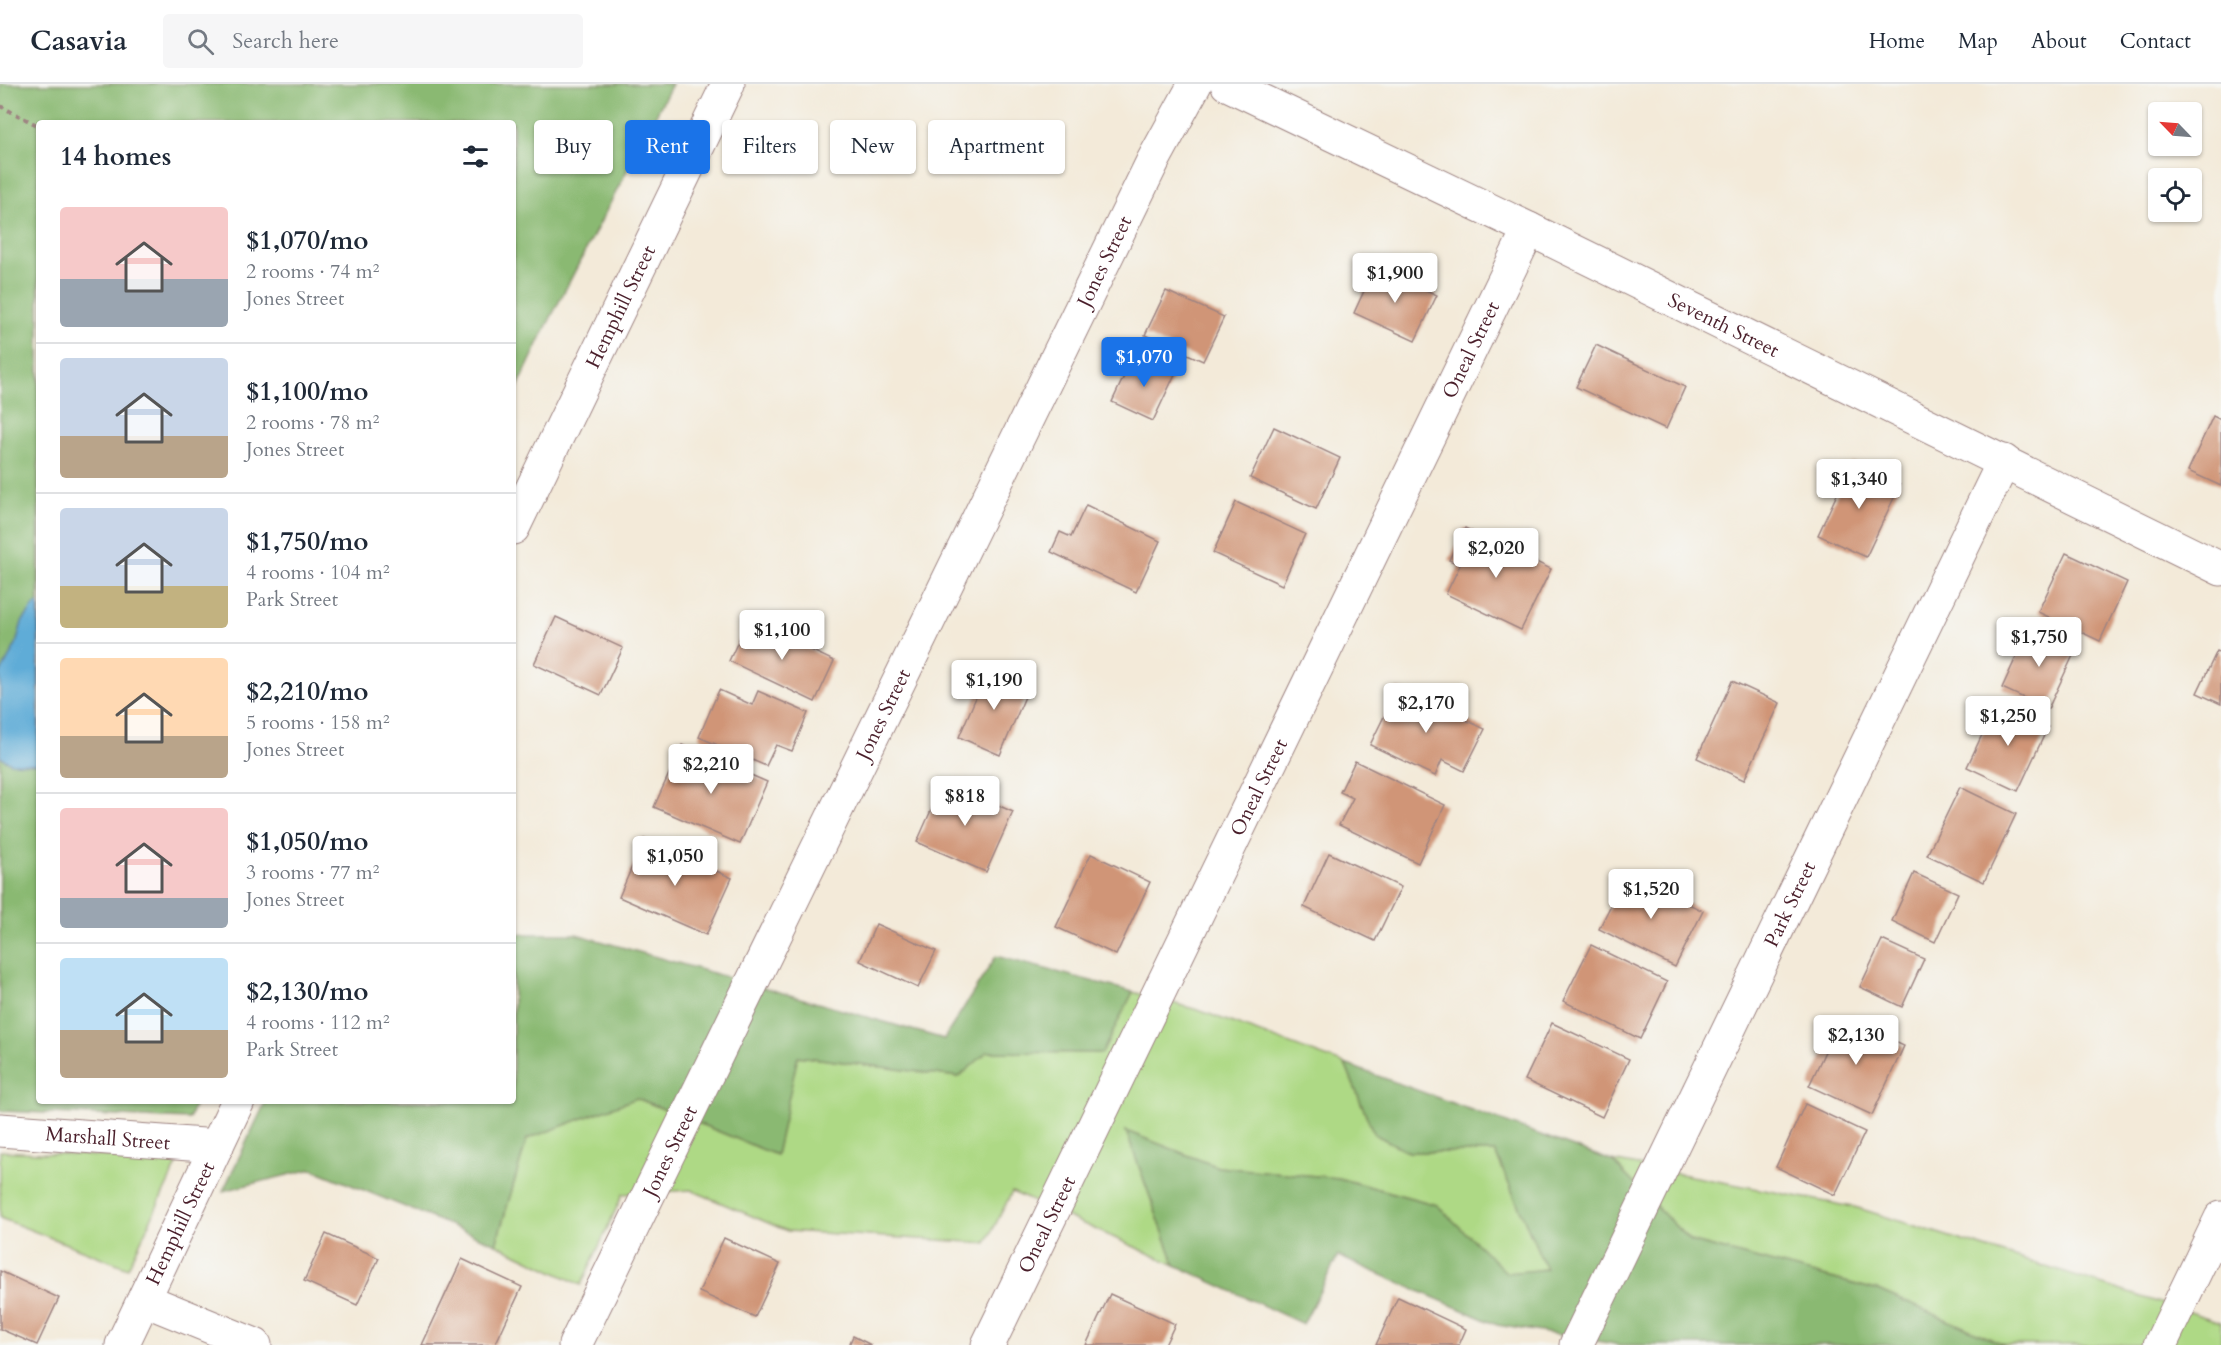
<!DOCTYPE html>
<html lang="en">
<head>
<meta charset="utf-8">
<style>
  body { margin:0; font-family:Cardo,serif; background:#f6f6f7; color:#1f2937; height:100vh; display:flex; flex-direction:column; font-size:22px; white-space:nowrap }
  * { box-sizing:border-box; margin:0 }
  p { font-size:20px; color:#747a83 }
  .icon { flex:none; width:33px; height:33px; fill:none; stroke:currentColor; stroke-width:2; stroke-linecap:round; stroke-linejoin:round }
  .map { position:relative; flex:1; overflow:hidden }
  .panel { position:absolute; left:36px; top:36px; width:480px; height:984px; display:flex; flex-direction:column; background:#fff; border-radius:6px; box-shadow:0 2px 4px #0004 }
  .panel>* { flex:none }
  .banner { position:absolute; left:534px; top:36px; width:570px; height:54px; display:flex; gap:12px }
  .needle { width:39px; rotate:295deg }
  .buttons { position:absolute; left:2148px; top:18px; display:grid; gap:12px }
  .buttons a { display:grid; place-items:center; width:54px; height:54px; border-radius:6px; background:#fff; box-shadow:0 2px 4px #0004; font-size:30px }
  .price { position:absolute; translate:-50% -51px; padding:0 14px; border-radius:6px; background:#fff; color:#222; font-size:20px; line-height:39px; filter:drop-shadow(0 2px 3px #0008) }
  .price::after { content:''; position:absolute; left:50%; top:36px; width:18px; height:14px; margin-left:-9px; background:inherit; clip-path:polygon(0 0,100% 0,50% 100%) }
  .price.selected { background:#1a73e8; color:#fff }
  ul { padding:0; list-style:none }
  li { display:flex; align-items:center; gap:18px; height:150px; padding:0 24px }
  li+li { border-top:2px solid #e0e1e3 }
  li span { display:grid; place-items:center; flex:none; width:168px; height:120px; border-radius:6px; color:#555 }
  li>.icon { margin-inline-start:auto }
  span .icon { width:72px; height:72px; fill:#fffc; stroke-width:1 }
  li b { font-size:26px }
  h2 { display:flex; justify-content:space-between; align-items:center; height:72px; padding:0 24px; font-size:26px }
  .chip { padding:0 21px; border-radius:6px; background:#fff; box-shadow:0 2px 4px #0004; font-size:21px; line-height:54px }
  .chip.selected { background:#1a73e8; color:#fff }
  header { display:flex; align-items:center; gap:36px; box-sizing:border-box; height:84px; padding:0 30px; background:#fff; border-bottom:2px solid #e0e1e3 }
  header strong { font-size:28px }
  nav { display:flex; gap:33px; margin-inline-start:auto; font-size:21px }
  .search { width:420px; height:54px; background:#f6f6f7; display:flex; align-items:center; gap:15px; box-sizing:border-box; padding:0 21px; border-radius:6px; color:#747a83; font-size:22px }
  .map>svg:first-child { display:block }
</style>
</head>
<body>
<header>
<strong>Casavia</strong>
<div class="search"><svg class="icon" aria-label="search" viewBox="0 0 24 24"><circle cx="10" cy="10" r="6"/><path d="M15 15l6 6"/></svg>Search here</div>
<nav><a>Home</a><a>Map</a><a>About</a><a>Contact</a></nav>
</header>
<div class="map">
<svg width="2221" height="1261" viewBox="0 0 2221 1261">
  <rect width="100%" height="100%" fill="#f6f6f2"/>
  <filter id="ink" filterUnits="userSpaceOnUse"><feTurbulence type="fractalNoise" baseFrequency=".0167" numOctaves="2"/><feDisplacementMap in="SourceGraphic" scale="12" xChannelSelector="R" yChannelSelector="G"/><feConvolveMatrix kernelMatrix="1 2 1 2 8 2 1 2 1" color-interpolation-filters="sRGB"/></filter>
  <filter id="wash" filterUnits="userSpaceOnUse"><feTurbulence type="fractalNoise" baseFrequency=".008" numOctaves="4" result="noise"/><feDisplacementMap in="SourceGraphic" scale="24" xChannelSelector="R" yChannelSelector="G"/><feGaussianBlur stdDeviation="1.35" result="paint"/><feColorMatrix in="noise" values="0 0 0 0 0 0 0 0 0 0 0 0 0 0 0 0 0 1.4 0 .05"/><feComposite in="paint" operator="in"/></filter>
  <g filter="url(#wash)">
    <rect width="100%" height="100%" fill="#f3ead9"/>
    <g fill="#aed985" stroke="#7c7c58" stroke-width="1.5">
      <path d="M1133,908L1198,926L1345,980L1374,1050L1409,1068H1495L1546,1185L1507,1190L1437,1121L1338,1094L1218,1083L1126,1047L1175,1181L1012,1108L986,1159L787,1147L691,1106L623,1110L581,1201L496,1160L527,1055L636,1014L776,1071L797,972L958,993L987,968L1102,969Z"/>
      <path d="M0,1067L179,1076L128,1184L0,1134Z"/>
      <path d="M1612,1077L1858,1124L2221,1238V1261H2005L1880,1207L1690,1157Z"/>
    </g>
    <g fill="#8ab972" stroke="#6a6c4e" stroke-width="1.5">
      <path d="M0,0H672L547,241L513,313V39H39V1017H196L189,1035L0,1027Z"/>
      <path d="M513,850H576L944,955L996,872L1133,908L1102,969L987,968L959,993L798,972L776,1071L637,1014L527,1055L496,1160L312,1085L223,1107L266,1017H513Z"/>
      <path d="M1345,980L1612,1077L1690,1157L1880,1207L2005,1261H1621L1497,1241L1338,1172L1303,1240L1175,1181L1126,1047L1218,1083L1338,1094L1437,1121L1507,1189L1546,1185L1495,1068H1409L1374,1050Z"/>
    </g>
    <path fill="#5eacd7" stroke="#546681" stroke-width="1.5" d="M39,518V680L11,679L0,673V590L16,560L22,538L34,522Z"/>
    <g id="blocks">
      <g fill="#d09577">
        <path d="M1375,183L1437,211L1415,257L1354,229Z"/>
        <path d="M1166,207L1224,233L1203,277L1145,251Z"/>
        <path d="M1596,261L1685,303L1666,345L1576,303Z"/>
        <path d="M1134,271L1175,290L1153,337L1112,318Z"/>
        <path d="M2213,332L2221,336V402L2188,387Z"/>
        <path d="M1274,343L1340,374L1316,425L1250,394Z"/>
        <path d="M1852,378L1900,401L1866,473L1818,451Z"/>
        <path d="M1236,418L1305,450L1282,501L1213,469Z"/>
        <path d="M1086,421L1160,457L1136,508L1051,468L1060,448L1071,453Z"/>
        <path d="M1465,444L1551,485L1521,546L1446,510L1460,481L1449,476Z"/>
        <path d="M2066,469L2127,498L2100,557L2038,528Z"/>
        <path d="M556,533L623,564L601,611L534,580Z"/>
        <path d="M748,536L834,577L815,618L729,577Z"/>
        <path d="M2030,543L2076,565L2048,625L2002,604Z"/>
        <path d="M2217,567L2221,569V620L2197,609Z"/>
        <path d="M989,583L1030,601L1000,671L959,653Z"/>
        <path d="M1732,597L1780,619L1744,696L1697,674Z"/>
        <path d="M1398,604L1485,645L1464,687L1442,676L1435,692L1370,661Z"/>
        <path d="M719,606L752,621L758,607L808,629L792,667L776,661L766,682L699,653Z"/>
        <path d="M1997,619L2048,643L2018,707L1967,683Z"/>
        <path d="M682,661L767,698L740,760L654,723Z"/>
        <path d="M1355,677L1445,721L1418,779L1339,741L1353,714L1340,708Z"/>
        <path d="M944,697L1013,728L986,788L917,758Z"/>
        <path d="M1960,703L2016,730L1984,798L1927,771Z"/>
        <path d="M644,755L732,794L706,851L619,813Z"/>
        <path d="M1329,769L1401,803L1375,857L1304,823Z"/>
        <path d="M1091,770L1150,798L1116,871L1056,843Z"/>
        <path d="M1627,789L1703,827L1675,883L1599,845Z"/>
        <path d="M1914,789L1958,809L1935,858L1892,837Z"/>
        <path d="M876,840L936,867L918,904L860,877Z"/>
        <path d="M1882,856L1924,875L1902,923L1860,903Z"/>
        <path d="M1591,861L1667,898L1640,955L1563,917Z"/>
        <path d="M1841,933L1904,962L1872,1031L1809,1002Z"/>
        <path d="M1552,939L1629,975L1602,1033L1525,996Z"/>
        <path d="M1805,1020L1865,1048L1835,1111L1776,1083Z"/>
        <path d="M326,1150L379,1174L357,1221L304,1197Z"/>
        <path d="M724,1154L780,1180L755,1233L699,1208Z"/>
        <path d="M462,1175L522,1203L495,1261H422Z"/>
        <path d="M0,1187L59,1214L37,1261L0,1245Z"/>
        <path d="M1110,1210L1175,1240L1165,1261H1086Z"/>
        <path d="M1398,1213L1466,1245L1459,1261H1376Z"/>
        <path d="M853,1252L871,1261H849Z"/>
      </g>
    </g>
  </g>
  <g filter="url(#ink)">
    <use href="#blocks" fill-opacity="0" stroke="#9e8482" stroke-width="1.5"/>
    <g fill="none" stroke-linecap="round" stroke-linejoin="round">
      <defs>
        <g id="street">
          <path id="s1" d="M1227,0L1529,145L2221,485"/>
          <path id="s2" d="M513,444L728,0"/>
          <path id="s3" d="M0,1046L217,1062"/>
          <path d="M145,1216L255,1261"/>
          <path id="s4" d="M122,1261L238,1017"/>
          <path id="s5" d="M575,1261L1153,77L1195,0"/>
          <path id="s6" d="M988,1261L1529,145"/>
          <path id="s7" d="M1576,1261L2004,377"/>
          <path d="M2160,1261L2221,1134"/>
        </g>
      </defs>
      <use href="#street" stroke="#9e8482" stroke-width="35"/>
      <path stroke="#9e8482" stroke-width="4" stroke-dasharray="4.5 4.5" stroke-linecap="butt" d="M0,22L39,42"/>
      <use href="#street" stroke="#fff" stroke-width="33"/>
    </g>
  </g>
  <g text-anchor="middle" stroke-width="4.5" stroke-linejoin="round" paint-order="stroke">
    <g font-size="20" fill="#4a1f2b" stroke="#f6f6f2">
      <text dy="7" stroke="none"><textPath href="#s5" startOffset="1206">Jones Street</textPath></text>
      <text dy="7" stroke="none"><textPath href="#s2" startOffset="246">Hemphill Street</textPath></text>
      <text dy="7" stroke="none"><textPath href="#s1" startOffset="552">Seventh Street</textPath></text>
      <text dy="7" stroke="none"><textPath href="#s6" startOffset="1106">Oneal Street</textPath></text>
      <text dy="7" stroke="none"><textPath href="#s5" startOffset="702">Jones Street</textPath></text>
      <text dy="7" stroke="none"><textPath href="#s6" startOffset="620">Oneal Street</textPath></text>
      <text dy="7" stroke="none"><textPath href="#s7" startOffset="490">Park Street</textPath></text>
      <text dy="7" stroke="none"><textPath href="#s3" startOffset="108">Marshall Street</textPath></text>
      <text dy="7" stroke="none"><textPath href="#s5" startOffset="216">Jones Street</textPath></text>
      <text dy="7" stroke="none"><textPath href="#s4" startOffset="135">Hemphill Street</textPath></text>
      <text dy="7" stroke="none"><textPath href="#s6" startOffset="134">Oneal Street</textPath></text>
    </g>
  </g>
</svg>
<div class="buttons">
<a><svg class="needle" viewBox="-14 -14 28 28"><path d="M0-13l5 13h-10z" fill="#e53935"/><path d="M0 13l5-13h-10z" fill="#747a83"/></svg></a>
<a><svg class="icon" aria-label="locate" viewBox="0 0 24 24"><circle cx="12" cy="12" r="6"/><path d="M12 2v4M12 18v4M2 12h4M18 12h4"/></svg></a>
</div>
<b class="price" style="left:1395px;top:220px">$1,900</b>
<b class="price selected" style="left:1144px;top:304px">$1,070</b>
<b class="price" style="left:1859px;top:426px">$1,340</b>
<b class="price" style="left:1496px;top:495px">$2,020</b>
<b class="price" style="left:782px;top:577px">$1,100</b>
<b class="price" style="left:2039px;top:584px">$1,750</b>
<b class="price" style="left:994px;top:627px">$1,190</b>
<b class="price" style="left:1426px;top:650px">$2,170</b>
<b class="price" style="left:2008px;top:663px">$1,250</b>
<b class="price" style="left:711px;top:711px">$2,210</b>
<b class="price" style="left:965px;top:743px">$818</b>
<b class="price" style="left:675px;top:803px">$1,050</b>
<b class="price" style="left:1651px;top:836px">$1,520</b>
<b class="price" style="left:1856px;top:982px">$2,130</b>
<div class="banner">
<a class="chip">Buy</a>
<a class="chip selected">Rent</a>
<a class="chip">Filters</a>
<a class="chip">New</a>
<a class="chip">Apartment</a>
</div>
<section class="panel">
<h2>14 homes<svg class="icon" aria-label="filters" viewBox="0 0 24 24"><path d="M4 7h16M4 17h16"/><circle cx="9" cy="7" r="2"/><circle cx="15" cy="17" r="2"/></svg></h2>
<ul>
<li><span style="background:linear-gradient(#f6c9c9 60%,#9aa5b1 0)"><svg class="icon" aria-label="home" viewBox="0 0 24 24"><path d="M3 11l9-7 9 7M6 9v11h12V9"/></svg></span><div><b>$1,070/mo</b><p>2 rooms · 74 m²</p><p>Jones Street</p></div></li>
<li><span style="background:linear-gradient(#c9d6e8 65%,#b9a48a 0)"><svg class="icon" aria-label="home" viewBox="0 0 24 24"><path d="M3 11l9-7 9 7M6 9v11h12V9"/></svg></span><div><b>$1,100/mo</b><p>2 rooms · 78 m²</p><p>Jones Street</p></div></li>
<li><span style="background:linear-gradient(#c9d6e8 65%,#c2b280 0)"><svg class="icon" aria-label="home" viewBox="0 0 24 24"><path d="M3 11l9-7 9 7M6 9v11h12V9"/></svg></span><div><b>$1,750/mo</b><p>4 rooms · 104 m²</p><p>Park Street</p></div></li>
<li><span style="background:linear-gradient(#ffd9b3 65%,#b9a48a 0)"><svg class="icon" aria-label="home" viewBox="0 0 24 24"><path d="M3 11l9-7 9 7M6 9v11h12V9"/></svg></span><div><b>$2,210/mo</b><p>5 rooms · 158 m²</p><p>Jones Street</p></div></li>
<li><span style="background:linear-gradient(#f6c9c9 75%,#9aa5b1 0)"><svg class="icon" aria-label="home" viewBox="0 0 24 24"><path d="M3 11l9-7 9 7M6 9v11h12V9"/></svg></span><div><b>$1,050/mo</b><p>3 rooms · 77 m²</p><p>Jones Street</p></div></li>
<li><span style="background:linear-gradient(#bfe0f5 60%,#b9a48a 0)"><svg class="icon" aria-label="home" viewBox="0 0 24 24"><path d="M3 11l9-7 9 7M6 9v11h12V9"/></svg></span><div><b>$2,130/mo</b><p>4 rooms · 112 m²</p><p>Park Street</p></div></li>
</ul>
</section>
</div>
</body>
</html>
